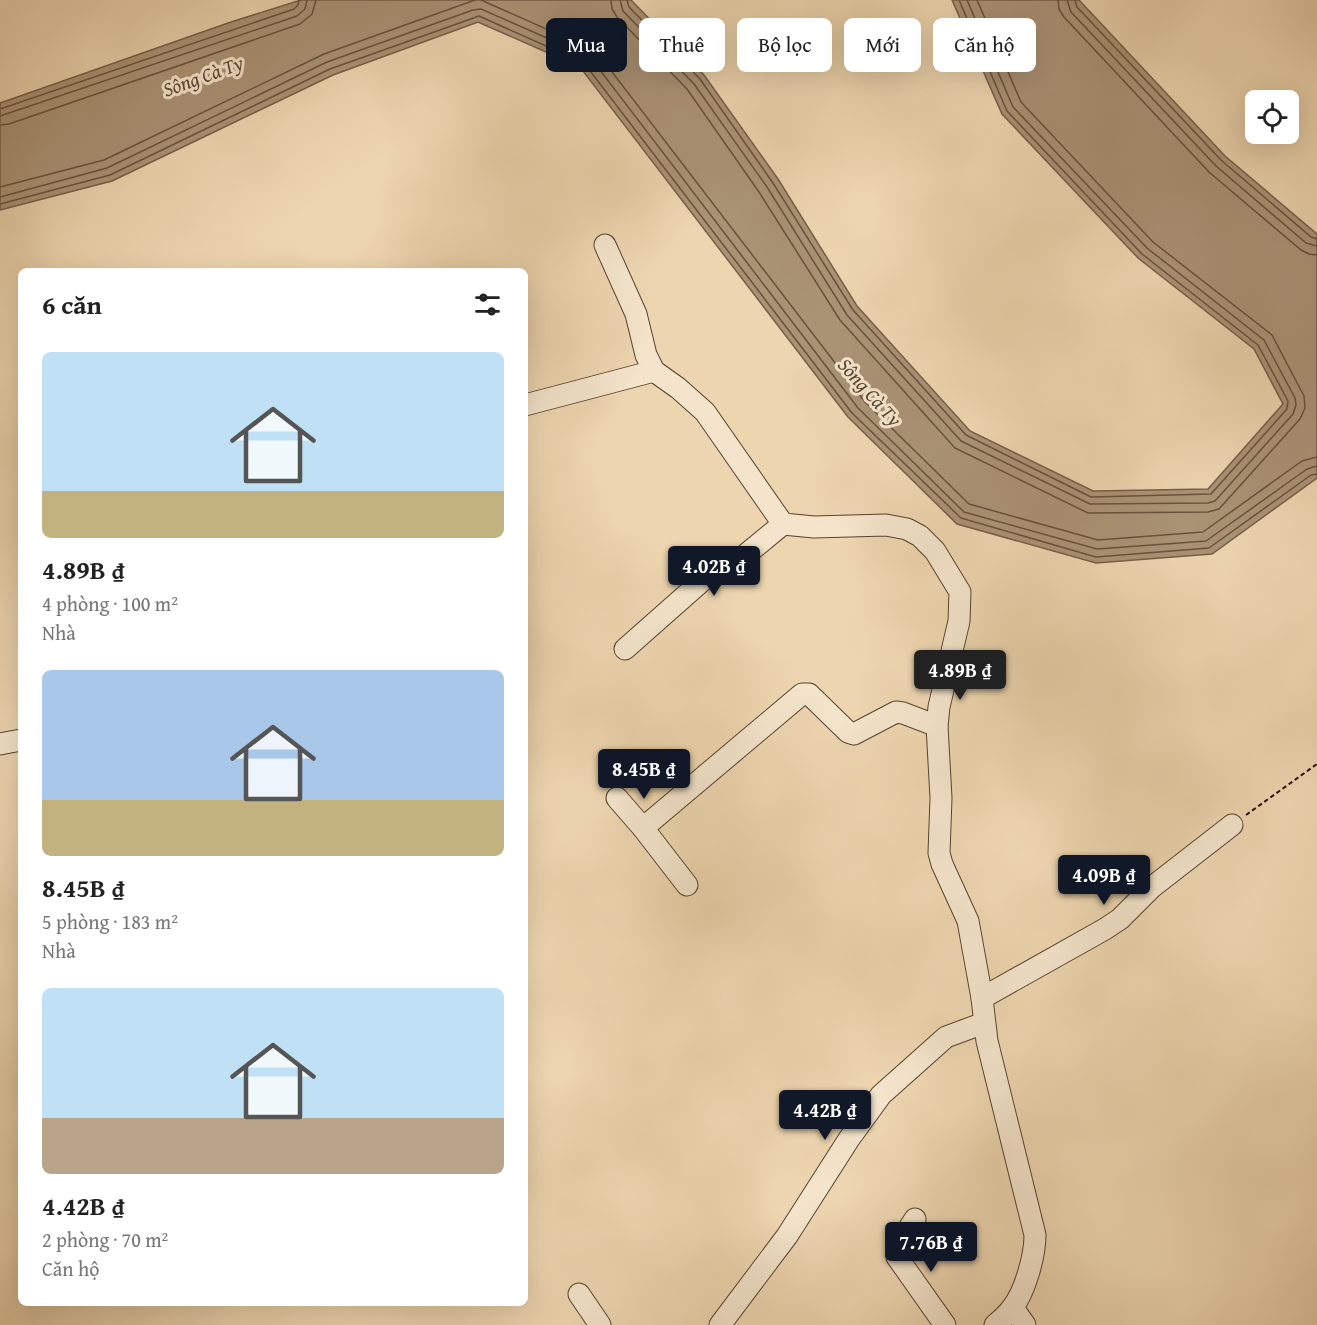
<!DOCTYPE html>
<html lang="vi">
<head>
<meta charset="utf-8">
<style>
  body { margin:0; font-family:"Gentium Book Plus",serif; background:#f6f6f6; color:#222; height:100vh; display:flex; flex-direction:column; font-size:22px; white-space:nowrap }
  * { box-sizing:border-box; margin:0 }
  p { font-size:20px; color:#767676 }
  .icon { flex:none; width:33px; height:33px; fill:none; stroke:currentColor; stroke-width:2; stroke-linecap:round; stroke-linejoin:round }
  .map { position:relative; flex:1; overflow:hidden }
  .details { position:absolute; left:18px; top:268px; width:510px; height:1038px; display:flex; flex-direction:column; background:#fff; border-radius:9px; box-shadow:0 6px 24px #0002 }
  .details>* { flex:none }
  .guide { position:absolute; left:546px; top:18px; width:570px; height:54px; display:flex; gap:12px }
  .buttons { position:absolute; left:1245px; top:90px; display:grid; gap:12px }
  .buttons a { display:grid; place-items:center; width:54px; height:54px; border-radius:9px; background:#fff; box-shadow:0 6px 24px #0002; font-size:30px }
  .price { position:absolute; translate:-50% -51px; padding:0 14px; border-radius:6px; background:#111827; color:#fff; font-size:20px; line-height:39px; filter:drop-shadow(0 2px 3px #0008) }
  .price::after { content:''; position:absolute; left:50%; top:36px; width:18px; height:14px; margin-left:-9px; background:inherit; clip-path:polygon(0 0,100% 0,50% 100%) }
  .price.on { background:#222; color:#fff }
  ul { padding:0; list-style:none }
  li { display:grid; align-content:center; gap:12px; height:318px; padding:0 24px }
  li span { display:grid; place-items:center; height:186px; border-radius:9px; color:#555 }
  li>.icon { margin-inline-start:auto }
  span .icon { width:108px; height:108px; fill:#fffc; stroke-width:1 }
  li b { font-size:26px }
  h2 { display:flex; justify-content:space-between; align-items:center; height:72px; padding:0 24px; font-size:26px }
  .pill { padding:0 21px; border-radius:9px; background:#fff; box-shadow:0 6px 24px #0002; font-size:21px; line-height:54px }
  .pill.on { background:#111827; color:#fff }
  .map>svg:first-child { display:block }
</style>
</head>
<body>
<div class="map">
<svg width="1317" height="1325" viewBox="0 0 1317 1325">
  <rect width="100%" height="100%" fill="#edd5af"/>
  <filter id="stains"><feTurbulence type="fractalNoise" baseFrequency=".00333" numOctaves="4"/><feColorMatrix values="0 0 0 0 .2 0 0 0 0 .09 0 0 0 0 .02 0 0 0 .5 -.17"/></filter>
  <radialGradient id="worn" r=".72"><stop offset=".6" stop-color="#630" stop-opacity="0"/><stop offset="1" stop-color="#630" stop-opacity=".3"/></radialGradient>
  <path fill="#aa9275" stroke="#765e48" stroke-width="1.5" d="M301,0H631L704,75L778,179L857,306L970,431L1093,491L1208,489L1283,404L1254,349L1138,258L1002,114L952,0H1079L1225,156L1317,234V478L1212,554L1096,563L957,524L848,417L580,67L478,22L333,75L112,181L0,210V103L231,22Z"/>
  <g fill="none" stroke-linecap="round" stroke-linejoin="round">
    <g stroke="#68523c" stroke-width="1.5">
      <path d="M481,0L596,51L865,402L969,504L1098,540L1203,532L1302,461L1317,457"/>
      <path d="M611,0L612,9L617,17L687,89L759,192L840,320L955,448L1088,513L1208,512L1219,509L1300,419L1305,408L1304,396L1272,335L1153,242L1021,102L977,0"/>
      <path d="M620,0L623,11L694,84L767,187L847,315L961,441L1090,504L1208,503L1215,501L1293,414L1296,405L1295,398L1264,340L1147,248L1013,107L967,0"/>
      <path d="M627,0L629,7L700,79L773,183L853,310L966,435L1091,497L1211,494L1287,409L1288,401L1258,345L1142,254L1007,111L959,0"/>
      <path d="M1058,0L1059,9L1064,17L1209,172L1301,250L1309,254L1317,255"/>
      <path d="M1067,0L1071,12L1216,166L1306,243L1317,246"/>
      <path d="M1075,0L1077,7L1221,160L1311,237L1317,239"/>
      <path d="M0,109L294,9L298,5L299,0"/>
      <path d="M0,116L297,16L305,9L307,0"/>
      <path d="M0,125L9,124L300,24L312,14L316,0"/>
      <path d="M0,187L104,160L324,54L475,0"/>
      <path d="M0,197L107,168L327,62L473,10L481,9L590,57L858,408L964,512L1097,549L1206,541L1307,469L1317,466"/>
      <path d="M0,204L110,175L330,69L479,16L584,63L852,413L961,518L1096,557L1209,548L1311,475L1317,474"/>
    </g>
    <defs>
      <g id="minor">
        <path d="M605,245L636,314L646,355L654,371L678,388L705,412L783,524L814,527L886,525L907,529L920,536L935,551L960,592L959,621L939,707L937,726L941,798L939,853L942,864L968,921L982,998L987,1041L1035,1235C1035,1256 1025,1292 1012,1308C1008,1314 1001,1320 995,1325"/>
        <path d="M525,405L654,371"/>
        <path d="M625,649L711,573L732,566L783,524"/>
        <path d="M0,744L21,740"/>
        <path d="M617,798L643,828"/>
        <path d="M687,885L643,828L802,694H809L848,732L854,734L896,712L903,713L937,726"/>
        <path d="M982,998L1105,929L1120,919L1151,888L1232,825"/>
        <path d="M915,1219L901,1241L897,1257L945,1325"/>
        <path d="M579,1294L600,1325"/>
        <path d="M1013,1308L1025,1325"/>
        <path d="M720,1325L787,1236L849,1139L881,1095L946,1037L984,1023"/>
      </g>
    </defs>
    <use href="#minor" stroke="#58422f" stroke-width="23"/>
    <path stroke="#271104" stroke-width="2" stroke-dasharray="4.5 3" stroke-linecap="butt" d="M1246,815L1317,764"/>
    <use href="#minor" stroke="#f3e4cb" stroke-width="21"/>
  </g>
  <g text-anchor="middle" stroke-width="6" stroke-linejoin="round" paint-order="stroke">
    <g font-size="20" font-style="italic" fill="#5b4531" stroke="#f3e4cb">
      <text transform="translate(203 76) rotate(-20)" y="7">Sông Cà Ty</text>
      <text transform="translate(870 392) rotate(48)" y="7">Sông Cà Ty</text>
    </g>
  </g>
  <rect width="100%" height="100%" filter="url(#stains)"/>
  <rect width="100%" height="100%" fill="url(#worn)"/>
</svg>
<div class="buttons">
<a><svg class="icon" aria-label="locate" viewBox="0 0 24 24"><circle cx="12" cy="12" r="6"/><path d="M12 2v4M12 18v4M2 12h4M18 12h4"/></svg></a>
</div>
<b class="price" style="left:714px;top:597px">4.02B ₫</b>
<b class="price on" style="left:960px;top:701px">4.89B ₫</b>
<b class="price" style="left:644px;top:800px">8.45B ₫</b>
<b class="price" style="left:1104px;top:906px">4.09B ₫</b>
<b class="price" style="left:825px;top:1141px">4.42B ₫</b>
<b class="price" style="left:931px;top:1273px">7.76B ₫</b>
<div class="guide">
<a class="pill on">Mua</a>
<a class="pill">Thuê</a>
<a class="pill">Bộ lọc</a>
<a class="pill">Mới</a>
<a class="pill">Căn hộ</a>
</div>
<section class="details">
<h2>6 căn<svg class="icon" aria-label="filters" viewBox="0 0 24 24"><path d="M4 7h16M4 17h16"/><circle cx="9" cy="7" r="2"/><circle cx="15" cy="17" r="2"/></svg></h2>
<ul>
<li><span style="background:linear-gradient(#bfe0f5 75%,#c2b280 0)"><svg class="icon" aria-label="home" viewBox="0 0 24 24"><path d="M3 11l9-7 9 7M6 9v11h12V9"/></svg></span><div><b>4.89B ₫</b><p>4 phòng · 100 m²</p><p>Nhà</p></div></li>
<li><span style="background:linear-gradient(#a9c7e8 70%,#c2b280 0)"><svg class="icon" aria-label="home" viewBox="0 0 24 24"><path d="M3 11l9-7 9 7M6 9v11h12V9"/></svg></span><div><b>8.45B ₫</b><p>5 phòng · 183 m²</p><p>Nhà</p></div></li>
<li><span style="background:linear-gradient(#bfe0f5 70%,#b9a48a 0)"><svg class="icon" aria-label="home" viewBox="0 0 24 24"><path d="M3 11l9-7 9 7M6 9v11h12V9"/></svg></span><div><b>4.42B ₫</b><p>2 phòng · 70 m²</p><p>Căn hộ</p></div></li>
</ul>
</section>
</div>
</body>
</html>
